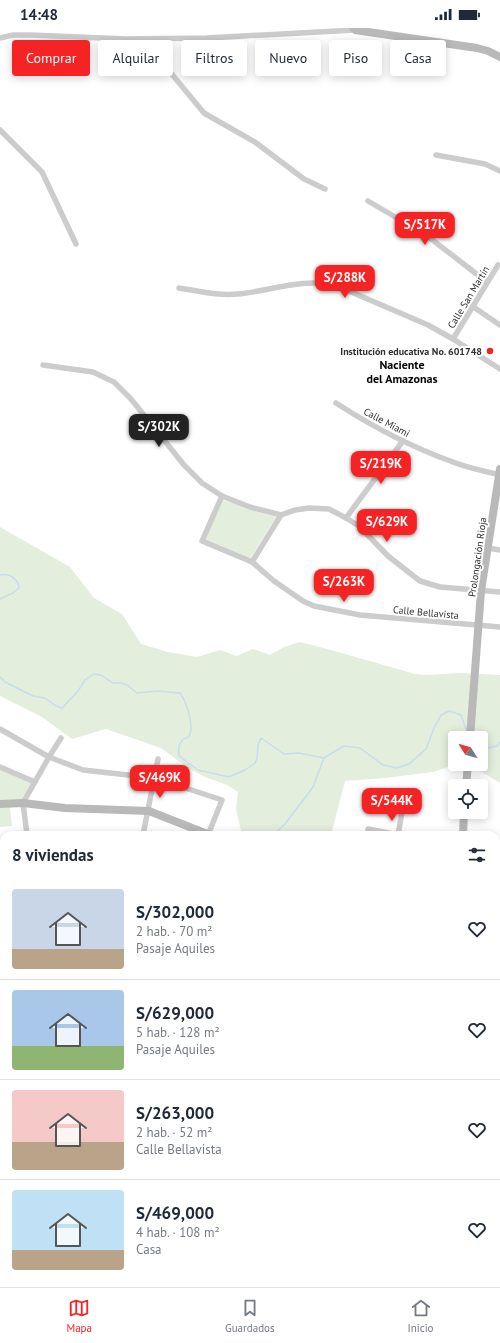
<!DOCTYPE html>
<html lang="es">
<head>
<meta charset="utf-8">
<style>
  body { margin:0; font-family:"PT Sans",sans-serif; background:#f2f2f3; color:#1f2937; height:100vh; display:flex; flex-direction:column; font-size:15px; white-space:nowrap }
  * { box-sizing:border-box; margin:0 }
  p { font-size:13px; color:#747a83 }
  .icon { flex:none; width:22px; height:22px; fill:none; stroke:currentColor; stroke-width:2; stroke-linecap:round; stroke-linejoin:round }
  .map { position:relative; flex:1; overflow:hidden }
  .sheet { position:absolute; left:0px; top:803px; width:500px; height:456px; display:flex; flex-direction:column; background:#fff; border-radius:12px 12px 0 0; box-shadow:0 2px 10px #0003 }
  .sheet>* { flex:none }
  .banner { position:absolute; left:12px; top:12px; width:476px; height:36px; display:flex; gap:8px }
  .needle { width:26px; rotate:307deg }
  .controls { position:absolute; left:448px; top:703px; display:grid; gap:8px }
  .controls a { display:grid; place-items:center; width:40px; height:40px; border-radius:4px; background:#fff; box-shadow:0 2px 10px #0003; font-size:20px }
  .price { position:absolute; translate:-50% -34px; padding:0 9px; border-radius:8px; background:#f52324; color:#fff; font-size:13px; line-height:26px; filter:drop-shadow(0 1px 2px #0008) }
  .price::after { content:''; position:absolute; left:50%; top:24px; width:12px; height:9px; margin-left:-6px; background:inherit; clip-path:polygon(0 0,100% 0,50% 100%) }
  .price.current { background:#222; color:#fff }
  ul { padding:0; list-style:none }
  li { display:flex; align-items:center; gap:12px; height:100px; padding:0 12px }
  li+li { border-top:1px solid #e0e1e3 }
  li span { display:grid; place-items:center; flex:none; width:112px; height:80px; border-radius:4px; color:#555 }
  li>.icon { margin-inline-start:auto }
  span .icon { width:48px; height:48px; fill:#fffc; stroke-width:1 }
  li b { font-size:17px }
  h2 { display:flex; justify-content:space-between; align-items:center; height:48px; padding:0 12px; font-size:17px }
  .pill { padding:0 14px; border-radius:4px; background:#fff; box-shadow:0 2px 10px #0003; font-size:14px; line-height:36px }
  .pill.current { background:#f52324; color:#fff }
  .status { display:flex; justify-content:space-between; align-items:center; height:28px; padding:0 20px; background:#fff; direction:ltr }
  .status svg { height:11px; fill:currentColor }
  .dock { display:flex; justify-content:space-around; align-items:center; height:56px; border-top:1px solid #e0e1e3; background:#fff; font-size:11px; color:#747a83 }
  .dock a { display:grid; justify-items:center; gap:2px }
  .dock .current { color:#f52324 }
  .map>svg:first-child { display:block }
</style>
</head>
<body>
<div class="status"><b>14:48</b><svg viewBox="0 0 49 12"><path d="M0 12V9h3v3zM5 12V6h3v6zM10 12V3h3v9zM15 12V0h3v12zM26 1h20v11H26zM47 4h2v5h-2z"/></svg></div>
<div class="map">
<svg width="500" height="1259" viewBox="0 0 500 1259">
  <rect width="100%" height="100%" fill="#fff"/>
  <g fill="#e4eedc">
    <path d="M223,472L276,489L250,531L205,512Z"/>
    <path d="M0,499L70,539L94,570L122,586L141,616L168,624L197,629L220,622L237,628L253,621L270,627L284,619L300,614L331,622L415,646L426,647L461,645L500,647V755L469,736H481V710H455V736H457L433,744L386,750L345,753L331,807H242L236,781L238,764L227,757L205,749L188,740L161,720L106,701L72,711L42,689L0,668Z"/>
    <path d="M0,741L32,754L23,772H0Z"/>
    <path d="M0,779H10L12,798L0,799Z"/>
    <rect x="0" y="863" width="4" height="143"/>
  </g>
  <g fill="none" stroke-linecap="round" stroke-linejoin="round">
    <g stroke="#c7dcef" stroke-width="1.5">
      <path d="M0,547C9,545 18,550 19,560L13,565L0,571"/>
      <path d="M0,649L5,654L33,668L45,670L56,678L62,680L65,677L78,663L85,652L94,646L101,647L113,655H121L127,657L137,665L157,663L180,665C186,673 195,699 189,708C187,710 187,709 184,711C178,715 178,722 179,728L198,742L229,749L245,742L255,735L257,730L258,717L261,710L284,726L299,725L324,730"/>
      <path d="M481,720L483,721L497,718L500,714"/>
      <path d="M273,807L285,796L313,759L324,730L344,718L360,720L383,737L397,740L409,736L426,721L434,700L441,687L449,683L461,687L467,704"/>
      <path d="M0,891L4,885"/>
    </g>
    <g stroke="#ccc" stroke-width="5.5">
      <path d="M0,10L13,7H31L126,11L207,10L355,2"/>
      <path d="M129,12L147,20L156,27L204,85L255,114L304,151L325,161"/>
      <path d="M0,102L42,144L76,216"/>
      <path d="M436,127L485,136L500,143"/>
      <path d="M368,173L426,207L487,254"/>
      <path d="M179,260C199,263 218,268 238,266C270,263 303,250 335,257L428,297L453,311L500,341"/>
      <path d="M472,278L500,297"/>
      <path d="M453,311L498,237"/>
      <path d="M43,337L93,344L114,354L131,371L184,437L202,455L222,468L250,479L281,487L295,482L309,480L329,481L346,490L359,498L388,528L420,553L440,559L500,564"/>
      <path d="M336,375C373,399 411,419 453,434C468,440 484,443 500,447"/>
      <path d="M222,468L202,513L252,534L274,553L303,573L314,578L360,587L500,599"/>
      <path d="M346,490L402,414"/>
      <path d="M488,520L500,522"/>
      <path d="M252,534L281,487"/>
      <path d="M0,701L49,729L83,742L155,750L222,772L208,807"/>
      <path d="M0,739L35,754"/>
      <path d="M368,801L399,807"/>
      <path d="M27,807L23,775L49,729L61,710"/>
      <path d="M143,807L158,731"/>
      <path d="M398,807L402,784"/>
      <path d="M496,818H500"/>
      <path d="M0,835H4"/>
      <path d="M496,878H500"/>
      <path d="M0,1038H4"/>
      <path d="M0,1089H4"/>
      <path d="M496,1126H500"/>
      <path d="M0,1147L4,1179"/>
      <path d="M496,1194H500"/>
      <path d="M0,1235L4,1234"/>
      <path d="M15,1255V1259"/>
      <path d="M123,1255L124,1259"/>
      <path d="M377,1255L380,1259"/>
    </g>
    <g stroke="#b9b9b9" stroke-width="8">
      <path d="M353,0L355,2L477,20L488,23L500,29"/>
      <path d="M470,710L481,563L500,441"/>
      <path d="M466,758L468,736"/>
      <path d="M0,776L23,775L65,780L149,783L210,807"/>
      <path d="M463,807L464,784"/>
      <path d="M146,1255V1259"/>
    </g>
    <g stroke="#a7a7a7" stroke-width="9">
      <path d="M496,956H500"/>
      <path d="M496,1050H500"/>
      <path d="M337,1259L343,1255"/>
    </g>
  </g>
  <circle fill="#f52324" stroke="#fff" stroke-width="1.5" cx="490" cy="323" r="4"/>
  <g text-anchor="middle" stroke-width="4" stroke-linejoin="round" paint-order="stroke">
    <g font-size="10" fill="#2f2f2f" stroke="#fff">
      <text transform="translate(468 269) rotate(-59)" y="4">Calle San Martín</text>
      <text transform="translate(387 394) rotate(28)" y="4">Calle Miami</text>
      <text transform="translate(477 529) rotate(-82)" y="4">Prolongación Rioja</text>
      <text transform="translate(426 584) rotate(5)" y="4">Calle Bellavista</text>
    </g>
    <g font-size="10" font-weight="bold" fill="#2f2f2f" stroke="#fff" text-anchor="end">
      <text x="482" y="327">Institución educativa No. 601748</text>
    </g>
    <g font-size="12" font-weight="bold" fill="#000" stroke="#fff">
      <text x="402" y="341">Naciente<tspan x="402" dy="14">del Amazonas</tspan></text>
    </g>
  </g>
</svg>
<div class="controls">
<a><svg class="needle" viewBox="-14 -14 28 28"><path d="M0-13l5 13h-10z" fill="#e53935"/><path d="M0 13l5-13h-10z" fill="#747a83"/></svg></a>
<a><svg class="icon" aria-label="locate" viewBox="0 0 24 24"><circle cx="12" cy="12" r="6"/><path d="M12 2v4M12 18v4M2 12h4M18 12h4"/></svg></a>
</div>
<b class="price" style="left:425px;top:218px">S/517K</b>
<b class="price" style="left:345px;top:271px">S/288K</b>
<b class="price current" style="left:159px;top:420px">S/302K</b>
<b class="price" style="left:381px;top:457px">S/219K</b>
<b class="price" style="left:387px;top:515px">S/629K</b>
<b class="price" style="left:344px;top:575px">S/263K</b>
<b class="price" style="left:160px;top:771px">S/469K</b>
<b class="price" style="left:392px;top:794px">S/544K</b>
<div class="banner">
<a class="pill current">Comprar</a>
<a class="pill">Alquilar</a>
<a class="pill">Filtros</a>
<a class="pill">Nuevo</a>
<a class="pill">Piso</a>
<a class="pill">Casa</a>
</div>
<section class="sheet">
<h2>8 viviendas<svg class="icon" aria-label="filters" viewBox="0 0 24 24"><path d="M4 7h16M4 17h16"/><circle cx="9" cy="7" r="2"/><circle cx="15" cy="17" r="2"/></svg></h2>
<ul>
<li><span style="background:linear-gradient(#c9d6e8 75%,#b9a48a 0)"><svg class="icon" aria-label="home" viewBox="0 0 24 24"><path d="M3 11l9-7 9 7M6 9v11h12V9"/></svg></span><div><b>S/302,000</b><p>2 hab. · 70 m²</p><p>Pasaje Aquiles</p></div><svg class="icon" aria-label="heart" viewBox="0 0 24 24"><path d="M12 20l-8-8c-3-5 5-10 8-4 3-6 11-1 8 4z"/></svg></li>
<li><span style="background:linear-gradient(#a9c7e8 70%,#8fb573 0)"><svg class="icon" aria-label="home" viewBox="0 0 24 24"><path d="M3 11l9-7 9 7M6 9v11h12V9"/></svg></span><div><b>S/629,000</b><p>5 hab. · 128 m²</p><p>Pasaje Aquiles</p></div><svg class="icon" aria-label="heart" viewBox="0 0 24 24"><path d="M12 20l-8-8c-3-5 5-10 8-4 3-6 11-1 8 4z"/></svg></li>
<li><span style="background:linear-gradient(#f6c9c9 65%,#b9a48a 0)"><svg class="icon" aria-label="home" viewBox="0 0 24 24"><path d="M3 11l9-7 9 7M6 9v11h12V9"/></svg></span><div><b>S/263,000</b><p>2 hab. · 52 m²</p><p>Calle Bellavista</p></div><svg class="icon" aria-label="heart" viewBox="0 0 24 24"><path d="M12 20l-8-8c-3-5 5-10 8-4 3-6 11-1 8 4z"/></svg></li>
<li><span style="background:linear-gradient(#bfe0f5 75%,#b9a48a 0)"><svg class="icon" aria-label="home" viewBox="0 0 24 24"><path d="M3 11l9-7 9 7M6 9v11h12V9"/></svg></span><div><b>S/469,000</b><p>4 hab. · 108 m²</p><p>Casa</p></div><svg class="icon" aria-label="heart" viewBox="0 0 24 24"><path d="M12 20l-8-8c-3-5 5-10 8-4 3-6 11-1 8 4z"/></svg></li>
</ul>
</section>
</div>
<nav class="dock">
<a class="current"><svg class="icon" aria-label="map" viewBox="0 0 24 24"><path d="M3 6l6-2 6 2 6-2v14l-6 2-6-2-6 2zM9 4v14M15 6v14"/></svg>Mapa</a>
<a><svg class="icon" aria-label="saved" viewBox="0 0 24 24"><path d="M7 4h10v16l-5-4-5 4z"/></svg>Guardados</a>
<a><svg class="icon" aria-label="home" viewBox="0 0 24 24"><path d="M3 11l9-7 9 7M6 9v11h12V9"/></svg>Inicio</a>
</nav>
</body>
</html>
